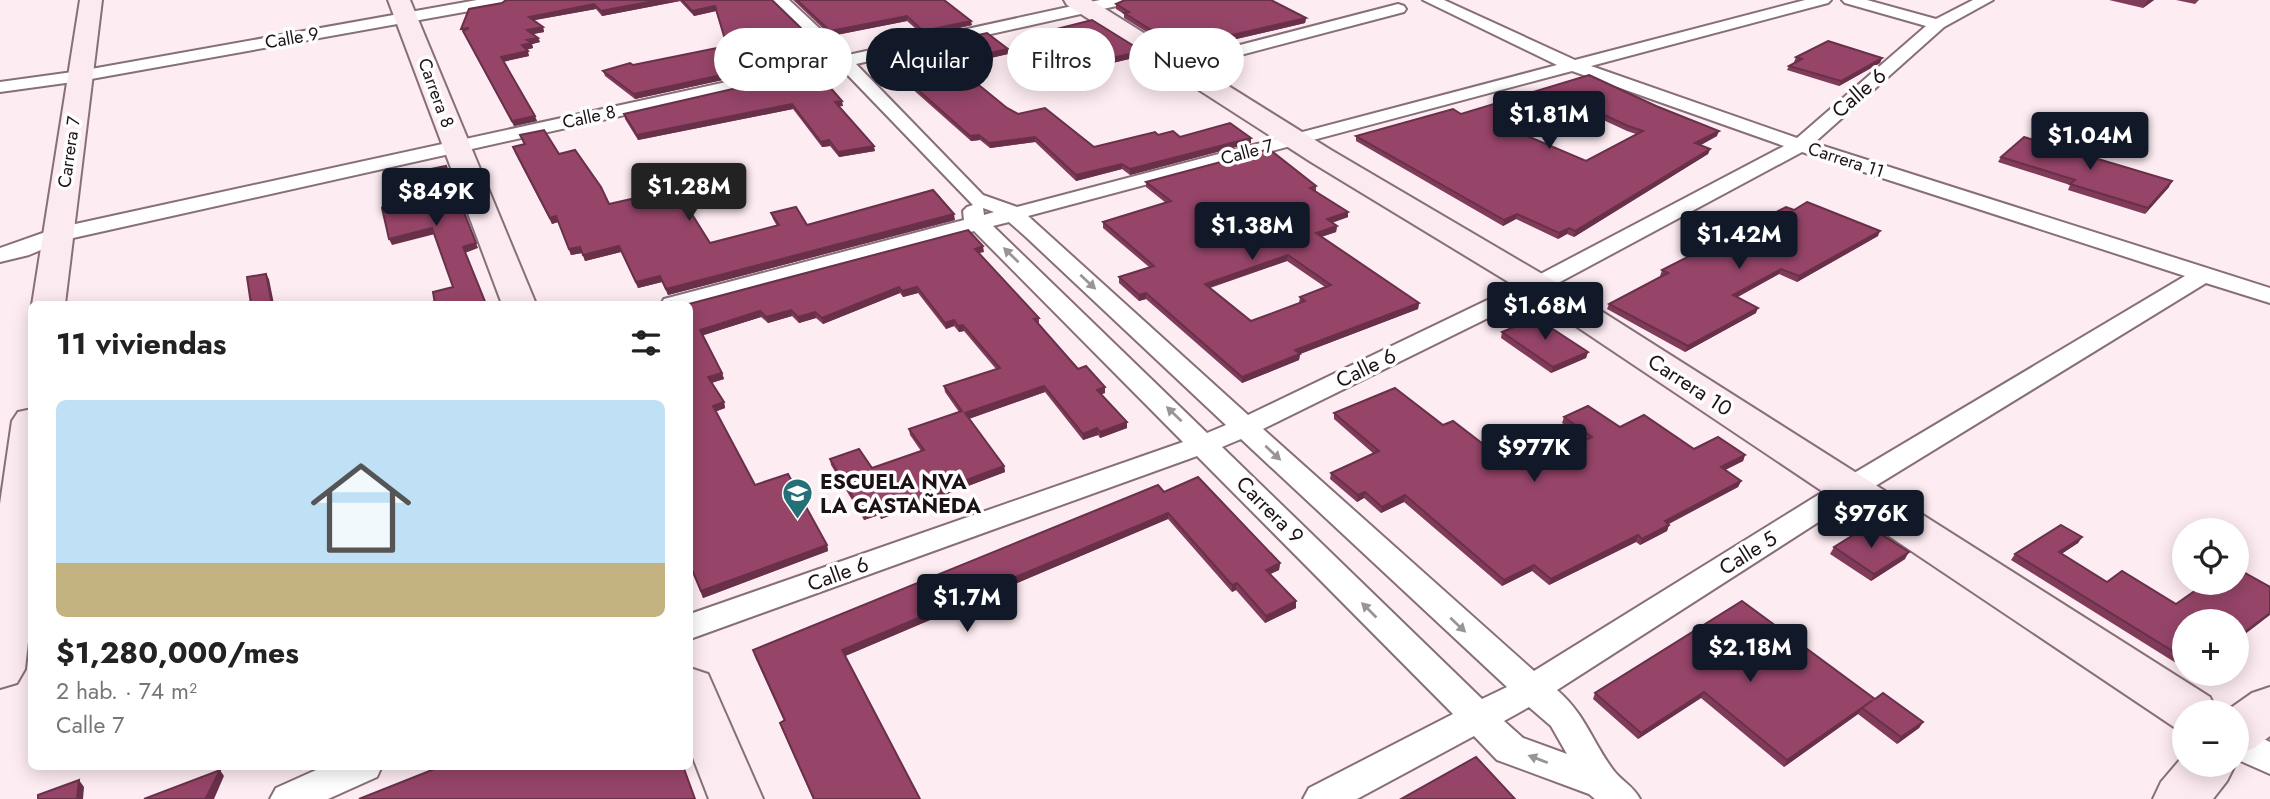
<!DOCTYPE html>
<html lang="es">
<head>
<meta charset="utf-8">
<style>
  body { margin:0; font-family:Jost,sans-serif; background:#f6f6f6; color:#222; height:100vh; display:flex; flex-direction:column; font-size:26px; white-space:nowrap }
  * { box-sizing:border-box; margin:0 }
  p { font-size:23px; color:#767676 }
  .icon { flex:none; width:38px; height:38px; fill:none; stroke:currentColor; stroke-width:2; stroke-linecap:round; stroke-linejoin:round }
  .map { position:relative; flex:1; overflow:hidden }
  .drawer { position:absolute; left:28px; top:301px; width:665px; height:469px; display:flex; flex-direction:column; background:#fff; border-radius:10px; box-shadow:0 4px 18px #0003 }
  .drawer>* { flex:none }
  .guide { position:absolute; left:714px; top:28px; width:665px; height:63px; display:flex; gap:14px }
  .tools { position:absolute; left:2172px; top:518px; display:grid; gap:14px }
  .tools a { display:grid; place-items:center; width:77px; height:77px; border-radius:50%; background:#fff; box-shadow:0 4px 18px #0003; font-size:35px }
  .price { position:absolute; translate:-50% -60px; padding:0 16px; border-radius:7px; background:#111827; color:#fff; font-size:23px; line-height:46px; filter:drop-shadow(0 2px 4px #0008) }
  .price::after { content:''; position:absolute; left:50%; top:42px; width:21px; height:16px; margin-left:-10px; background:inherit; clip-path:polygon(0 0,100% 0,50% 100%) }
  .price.selected { background:#222; color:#fff }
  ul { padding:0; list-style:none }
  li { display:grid; align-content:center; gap:14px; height:371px; padding:0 28px }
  li span { display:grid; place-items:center; height:217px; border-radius:10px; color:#555 }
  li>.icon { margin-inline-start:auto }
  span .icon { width:126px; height:126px; fill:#fffc; stroke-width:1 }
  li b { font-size:30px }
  h2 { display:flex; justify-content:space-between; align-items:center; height:84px; padding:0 28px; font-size:30px }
  .pill { padding:0 24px; border-radius:32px; background:#fff; box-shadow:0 4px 18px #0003; font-size:24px; line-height:63px }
  .pill.selected { background:#111827; color:#fff }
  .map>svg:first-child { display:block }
</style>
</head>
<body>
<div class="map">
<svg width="2270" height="799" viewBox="0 0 2270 799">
  <rect width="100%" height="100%" fill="#fdecf2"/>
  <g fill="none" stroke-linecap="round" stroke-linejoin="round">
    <defs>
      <g id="street">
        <path d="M477,0H511L503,5L80,81L0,92V82L80,71Z"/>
        <path d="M772,0H789L848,55L1100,0H1129L1121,5L856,64L983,195L1017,207L1557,65L1423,0H1444L1575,60L1805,0H1831L1828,3L1591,66L1797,138L1926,26L1845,3L1842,0H1867L1936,19L1973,0H1993L1944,27L1814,143L2270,288V303L2206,283L1859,496L1557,690C1586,715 1592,742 1614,771C1623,782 1633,786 1640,799H1595L1589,794L1497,760L1474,736L1357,799H1303L1309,788L1453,714L1197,456L690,639V614L1183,442L974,231L690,307L661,304L664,299L964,220L963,211L967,207L973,205L840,67L64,240L29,255L0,262V248L57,228L832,59ZM1572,71L1784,146L1529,280L1248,415L1028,216ZM1802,152L2185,276L1839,482L1534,671L1263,429L1545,290ZM983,208L994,212L984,215ZM1009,222L1026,237L1226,425L1207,433L993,226ZM1241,439L1507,687L1482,699L1222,447ZM1529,707L1551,726L1567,754L1523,738L1504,721Z"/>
        <path d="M1398,4L1404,6L1406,9L1404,12L1180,71L1171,66L1174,62Z"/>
        <path d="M2236,726L2270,742V774L2236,759Z"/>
        <path d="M325,766H382L377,777L328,799H270L276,788Z"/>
      </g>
      <g id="secondary">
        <path d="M80,0H102L65,304L32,305Z"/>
        <path d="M388,0H410L536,304H502Z"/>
        <path d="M1064,0H1091L1331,150L1549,278L2210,697L2217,712H2184V730L2174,727L1525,292L1311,162L1067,5Z"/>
        <path d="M32,409V606L25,669L17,683L0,688V504L12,421L18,412Z"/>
        <path d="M690,668L708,674L763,799H709L690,750Z"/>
        <path d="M2270,687V736L2254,748L2236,754V712H2225L2252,693Z"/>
        <path d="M2184,755V765H2235L2227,781L2213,799H2153L2161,782Z"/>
      </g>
    </defs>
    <use href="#street" stroke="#876f78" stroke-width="4"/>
    <use href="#secondary" stroke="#876f78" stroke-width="4"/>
    <use href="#street" fill="#fff" fill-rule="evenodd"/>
    <use href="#secondary" fill="#fbeaf0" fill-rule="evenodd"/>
  </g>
  <g fill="#813b5a" fill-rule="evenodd">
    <path d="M506,0H772L809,40L803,41L807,45L808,50L805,51L807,57H804L805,62L635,99L605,76L603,71L727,46L716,11L694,16L680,1L602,16L596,9L534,20L543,27L544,32L533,34L538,38L540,42L532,44L533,48L526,50L529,56L504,61L537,121L514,126L464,34H463Z"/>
    <path d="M793,0H864L972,25L924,36L907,21L831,36Z"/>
    <path d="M2109,0H2154L2143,8Z"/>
    <path d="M2176,0H2199L2195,4Z"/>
    <path d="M1116,4L1306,18L1305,23L1193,49L1187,45L1174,49L1124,18V14L1116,9Z"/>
    <path d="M1037,34L1142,56L1091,68L1081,61L1072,63L1037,38Z"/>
    <path d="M937,44L1008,54L956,66L937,49Z"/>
    <path d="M1796,57L1882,58L1880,63L1839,86L1787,70L1789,66L1796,62H1794Z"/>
    <path d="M891,66L1007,108L1018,114L1094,147L1158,135L1251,143L1130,175L1122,169L1076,181L1035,142L990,148L980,140L971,141L892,71Z"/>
    <path d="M815,70L843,106H839L875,151L839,157L830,146L822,147L793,109L638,140L625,119L624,114Z"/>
    <path d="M1589,75L1717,136L1700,145L1710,149L1708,154L1574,237L1567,234L1558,239L1516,219L1503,226L1356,141V136L1461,114ZM1573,106L1627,131L1636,134L1586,161L1524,135L1527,134L1520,125Z"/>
    <path d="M520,135L559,154L609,204L710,243L777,226L773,219L771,213L807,225L955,220L668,295L662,282L638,288L621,252L585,261L582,253L571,255L558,222L552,224L515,153L513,147L524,145Z"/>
    <path d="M2001,157L2169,187L2145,214L2068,190L2070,185L1998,162Z"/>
    <path d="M1146,182L1316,186V191L1348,217L1332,223L1337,226L1336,232L1321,237L1419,303L1418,309L1300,354L1299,360L1242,383L1146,299L1139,301L1119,283V277L1149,267L1103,228V222L1166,203L1146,187ZM1287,261L1325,287L1300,297L1299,303L1251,321L1210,288Z"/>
    <path d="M1878,236L1797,282L1779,274L1738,297L1756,313L1685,352L1607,309L1609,304L1662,276H1660L1662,270Z"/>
    <path d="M984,252L979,253L1039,318V324H1038L1078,369L1105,387V393L1101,394L1127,422V428L1100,438L1098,435L1083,440L1045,392L969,419L1004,466L1005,472L881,519L879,515L864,520L831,465L830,459L872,468L921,451L910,435L909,429L959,412L945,392L944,386L996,369L964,331L959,332L954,326L946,329L918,293L903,297L900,293L823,324L816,318L799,323L792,316L768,323L761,317L703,335L722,373L724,379L712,383L724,402L725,408L716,411L755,485L827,545L828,551L703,598L690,566L689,304Z"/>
    <path d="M1502,332L1588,352L1586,358L1551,373L1501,338Z"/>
    <path d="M1334,413L1443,425L1513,467L1540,462L1586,440L1562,423L1564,417L1620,427L1694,449L1745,455L1743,461L1725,470L1741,481L1738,487L1669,524L1667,531L1640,545L1636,542L1549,585L1532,571L1502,586L1404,502L1381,513L1364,498L1357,502L1330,479L1331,473L1374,454L1334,419Z"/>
    <path d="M1164,492L1280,563L1279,570L1270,574L1296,608L1265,623L1236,590L1232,592L1168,519L845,656L920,799H813L782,729L780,723L784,721L755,657L753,650Z"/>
    <path d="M2082,537L2078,543L2061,554L2107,582L2184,621V668L2011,560L2015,554Z"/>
    <path d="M1834,547L1905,559L1871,581L1830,554Z"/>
    <path d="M1742,601L1875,699L1923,722L1919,728L1897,744L1858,714L1784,767L1701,698L1638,739L1593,699L1595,693Z"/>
  </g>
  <g fill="#69304a">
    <path d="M659,0L680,1L602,16L601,11Z"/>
    <path d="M2148,0H2154L2143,8L2147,1Z"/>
    <path d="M594,4L596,9L530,21L529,17Z"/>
    <path d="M715,6L716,11L694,16L692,11Z"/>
    <path d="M907,16V21L831,36L830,31Z"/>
    <path d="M1306,18L1305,23L1193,49V44Z"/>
    <path d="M971,21L972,25L924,36L923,31Z"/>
    <path d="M543,27L544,32L528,35L527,30Z"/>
    <path d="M808,35L809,40L799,42L798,37Z"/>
    <path d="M538,38L540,42L532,44L533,48L523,50L522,45L527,40Z"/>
    <path d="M1187,41V45L1174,49V44Z"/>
    <path d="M807,45L808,50L802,51L801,47Z"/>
    <path d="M1008,49V54L956,66L955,61Z"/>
    <path d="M528,51L529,56L503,62L501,57Z"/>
    <path d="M1142,51V56L1091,68V63Z"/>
    <path d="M807,52V57H804L805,62L635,99L634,94Z"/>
    <path d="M1081,56V61L1072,63V58Z"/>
    <path d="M1882,58L1880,63L1839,86L1841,81Z"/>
    <path d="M842,101L843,106L836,107L835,102Z"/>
    <path d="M1574,101L1573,106L1513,127L1514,122Z"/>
    <path d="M792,104L793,109L638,140L637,135Z"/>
    <path d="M535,116L537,121L514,126L512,121Z"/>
    <path d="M1528,129L1527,134L1516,138L1518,132Z"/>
    <path d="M1719,131L1717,136L1694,149L1695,143Z"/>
    <path d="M979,135L980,140L971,141L970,136Z"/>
    <path d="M1035,137V142L990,148L989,143Z"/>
    <path d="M1251,138V143L1130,175V169Z"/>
    <path d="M829,140L830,146L822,147L821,142Z"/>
    <path d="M874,146L875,151L839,157L838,152Z"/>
    <path d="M1710,149L1708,154L1574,237L1575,231Z"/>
    <path d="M1122,164V169L1076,181V175Z"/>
    <path d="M2172,181L2169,187L2145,214L2148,208Z"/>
    <path d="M1348,212V217L1327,224V219Z"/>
    <path d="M954,214L955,220L668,295L666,289Z"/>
    <path d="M1517,214L1516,219L1503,226L1504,220Z"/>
    <path d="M556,216L558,222L552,224L550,218Z"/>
    <path d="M1337,226L1336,232L1315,239L1316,233Z"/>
    <path d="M432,228L435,234L392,245L389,239Z"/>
    <path d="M1569,228L1567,234L1558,239L1559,233Z"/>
    <path d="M1880,231L1878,236L1797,282L1799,276Z"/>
    <path d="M476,243L478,248L465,253L463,247Z"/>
    <path d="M619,246L621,252L585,261L583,255Z"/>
    <path d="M983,246L984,252L975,254V249Z"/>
    <path d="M580,247L582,253L571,255L569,249Z"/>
    <path d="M1288,255L1287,261L1205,289V284Z"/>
    <path d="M1781,269L1779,274L1731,300L1733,295Z"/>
    <path d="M266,274L269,279L274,304H272Z"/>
    <path d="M660,276L662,282L638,288L636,282Z"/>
    <path d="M899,287L900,293L823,324L822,318Z"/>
    <path d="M917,287L918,293L903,297L902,291Z"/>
    <path d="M1146,293V299L1139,301V295Z"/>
    <path d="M1419,303L1418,309L1300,354L1299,360L1242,383V377L1295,350Z"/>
    <path d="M1758,308L1756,313L1685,352L1688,346Z"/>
    <path d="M791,310L792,316L768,323L766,317Z"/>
    <path d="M760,311L761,317L701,336L700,330Z"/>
    <path d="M815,312L816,318L799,323L798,317Z"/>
    <path d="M954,320V326L946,329L945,323Z"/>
    <path d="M963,325L964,331L959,332L958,326Z"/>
    <path d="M1588,352L1586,358L1551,373L1553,367Z"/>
    <path d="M722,373L724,379L710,383L708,377Z"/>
    <path d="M1044,386L1045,392L965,420V413Z"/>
    <path d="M1105,387V393L1097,396V390Z"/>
    <path d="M724,402L725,408L715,412L713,406Z"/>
    <path d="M1127,422V428L1100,438V432Z"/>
    <path d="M1097,428L1098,435L1083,440V434Z"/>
    <path d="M1745,455L1743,461L1719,473L1721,467Z"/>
    <path d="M1004,466L1005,472L881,519L880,512Z"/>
    <path d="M1741,481L1738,487L1662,527L1665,521Z"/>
    <path d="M1365,492L1364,498L1357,502L1358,495Z"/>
    <path d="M1405,495L1404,502L1381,513L1382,507Z"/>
    <path d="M878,509L879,515L864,520L863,514Z"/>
    <path d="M1168,513V519L843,657L842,650Z"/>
    <path d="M1669,525L1667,531L1640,545L1642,539Z"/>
    <path d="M1638,535L1636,542L1549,585L1551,579Z"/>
    <path d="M2082,537L2078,543L2054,559L2059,552Z"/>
    <path d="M827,545L828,551L703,598L701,591Z"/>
    <path d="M1909,552L1905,559L1871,581L1874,574Z"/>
    <path d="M1280,563L1279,570L1266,576V570Z"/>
    <path d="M1534,565L1532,571L1502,586L1504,580Z"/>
    <path d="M1237,583L1236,590L1232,592V585Z"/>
    <path d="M1296,601V608L1265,623L1266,616Z"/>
    <path d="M2270,613V615L2236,641V639Z"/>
    <path d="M1704,692L1701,698L1638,739L1641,733Z"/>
    <path d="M1873,700L1862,708L1858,714L1784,767L1787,760Z"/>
    <path d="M1923,722L1919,728L1897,744L1901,737Z"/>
    <path d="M220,770L224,776L214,799H204Z"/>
    <path d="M79,780L84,787L83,799H77Z"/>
  </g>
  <g fill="#964569" stroke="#69304a" stroke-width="2" fill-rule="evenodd">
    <path d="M506,0H659L601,11L594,4L529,17L543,27L527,30L538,38L527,40L532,43L522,45L528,51L501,57L535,116L512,121L463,31L469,28L461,29L469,9L502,3Z"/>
    <path d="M682,0H772L808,35L798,37L807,45L801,47L807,52L801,53L804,57L634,94L603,71L630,63L633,65L727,46L715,6L692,11Z"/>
    <path d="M797,0H944L971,21L923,31L907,16L830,31Z"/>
    <path d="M1125,0H1271L1306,18L1193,44L1187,41L1174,44L1124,13L1129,12L1116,4Z"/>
    <path d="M1092,20L1142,51L1091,63L1081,56L1072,58L1037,34Z"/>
    <path d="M987,33L1008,49L955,61L937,44Z"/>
    <path d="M1828,41L1882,58L1841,81L1789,66L1802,59L1796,57Z"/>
    <path d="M942,55L1007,108L1018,114L1045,108L1094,147L1155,132L1158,135L1173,131L1180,137L1230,123L1251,138L1130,169L1122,164L1076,175L1035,137L989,143L979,135L970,136L891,66Z"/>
    <path d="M815,70L842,101L835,102L874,146L838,152L829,140L821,142L792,104L637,135L624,114Z"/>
    <path d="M1589,75L1656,106L1719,131L1695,143L1710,149L1575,231L1569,228L1559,233L1517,214L1504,220L1356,136L1453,109L1461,114ZM1574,101L1628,126L1643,131L1586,161L1518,132L1528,129L1514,122Z"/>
    <path d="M544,130L559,154L575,150L601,187L609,204L676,189L710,243L779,225L771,213L796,207L807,225L933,190L954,214L666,289L660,276L636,282L619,246L583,255L580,247L569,249L556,216L550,218L513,147L525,144L520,135Z"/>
    <path d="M2024,137L2172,181L2148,208L2070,184L2075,180L2001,157Z"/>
    <path d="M1269,149L1316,186L1310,188L1348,212L1327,219L1337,226L1316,233L1419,303L1295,350L1300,354L1242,377L1146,293L1139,295L1119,277L1154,266L1103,222L1171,201L1146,182ZM1288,255L1331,285L1300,297L1305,301L1251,321L1205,284Z"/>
    <path d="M446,166L476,243L463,247L486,304H435L433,292L453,287L432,228L389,239L382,208L402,175Z"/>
    <path d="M1807,202L1880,231L1799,276L1781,269L1733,295L1758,308L1688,346L1609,304L1668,273L1662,270L1786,207L1794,210Z"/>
    <path d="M968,230L983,246L975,249L1039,318L1034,319L1078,369L1086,366L1105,387L1097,390L1127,422L1100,432L1097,428L1083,434L1044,386L965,413L1004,466L880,512L878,509L863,514L830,459L859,449L872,468L924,450L909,429L962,411L944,386L1000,368L963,325L958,326L954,320L945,323L917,287L902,291L899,287L822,318L815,312L798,317L791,310L766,317L760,311L700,330L722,373L708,377L724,402L713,406L755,485L788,474L827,545L701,591L690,565V304H673L672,302L689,304Z"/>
    <path d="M266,274L272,304H251L247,277Z"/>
    <path d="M1536,318L1588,352L1553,367L1502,332Z"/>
    <path d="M1395,388L1443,425L1453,421L1513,467L1534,457L1540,462L1592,437L1564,417L1588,406L1620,427L1644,415L1694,449L1718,437L1745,455L1721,467L1741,481L1665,521L1669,525L1642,539L1638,535L1551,579L1534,565L1504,580L1405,495L1382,507L1365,492L1358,495L1331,473L1379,451L1334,413Z"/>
    <path d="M1198,477L1280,563L1266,570L1296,601L1266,616L1237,583L1232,585L1168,513L842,650L920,799H814L780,723L785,720L753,650L1158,485L1164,492Z"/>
    <path d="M2061,525L2082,537L2059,552L2107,582L2122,571L2176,604L2206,583H2236V568L2270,587V613L2236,639V621H2184V658L2015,554Z"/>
    <path d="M1868,526L1909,552L1874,574L1834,547Z"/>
    <path d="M1742,601L1875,699L1883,693L1923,722L1901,737L1862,708L1873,700L1787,760L1704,692L1641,733L1595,693Z"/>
    <path d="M1476,757L1515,799H1401Z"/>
    <path d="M442,766H683L695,799H359Z"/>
    <path d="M220,770L206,798L204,799H144Z"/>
    <path d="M79,780L77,799H38V795Z"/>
  </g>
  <defs><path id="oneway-solid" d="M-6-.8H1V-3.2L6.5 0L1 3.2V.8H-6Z" transform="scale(1.75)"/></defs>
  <g fill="#999496">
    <use href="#oneway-solid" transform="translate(1011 255) rotate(-136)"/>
    <use href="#oneway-solid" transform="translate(1088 282) rotate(43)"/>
    <use href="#oneway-solid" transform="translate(1174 414) rotate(-136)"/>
    <use href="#oneway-solid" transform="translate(1273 453) rotate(43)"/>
    <use href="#oneway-solid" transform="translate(1369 610) rotate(-135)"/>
    <use href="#oneway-solid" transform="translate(1458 625) rotate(43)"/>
    <use href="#oneway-solid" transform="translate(1538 759) rotate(-159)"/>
  </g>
  <defs>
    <symbol id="school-pin" viewBox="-11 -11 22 30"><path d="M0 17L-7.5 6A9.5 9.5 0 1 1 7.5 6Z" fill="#256f76" stroke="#fefefe"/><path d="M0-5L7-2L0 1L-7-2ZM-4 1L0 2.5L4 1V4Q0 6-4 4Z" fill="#fff"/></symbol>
  </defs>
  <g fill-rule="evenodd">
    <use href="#school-pin" x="780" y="476" width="35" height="47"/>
  </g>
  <g text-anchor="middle" stroke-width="7" stroke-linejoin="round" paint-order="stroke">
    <g font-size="18" fill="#1c1216" stroke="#fefefe">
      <text transform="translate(292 38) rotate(-10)" y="6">Calle 9</text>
      <text transform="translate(436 93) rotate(70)" y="6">Carrera 8</text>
      <text transform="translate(589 117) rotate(-12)" y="6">Calle 8</text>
      <text transform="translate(69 152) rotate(-82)" y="6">Carrera 7</text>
      <text transform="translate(1247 152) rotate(-15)" y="6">Calle 7</text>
      <text transform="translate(1846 160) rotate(18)" y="6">Carrera 11</text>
    </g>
    <g font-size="21" fill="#1c1216" stroke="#fefefe">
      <text transform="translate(1859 93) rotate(-41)" y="7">Calle 6</text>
      <text transform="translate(1366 368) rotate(-26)" y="7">Calle 6</text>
      <text transform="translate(1690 385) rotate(33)" y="7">Carrera 10</text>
      <text transform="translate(1270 510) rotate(45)" y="7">Carrera 9</text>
      <text transform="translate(1748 553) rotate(-32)" y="7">Calle 5</text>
      <text transform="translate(838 574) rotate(-20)" y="7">Calle 6</text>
    </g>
    <g font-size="21" font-weight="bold" fill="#1c1216" stroke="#fefefe" text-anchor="start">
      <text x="820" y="489">ESCUELA NVA<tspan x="820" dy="24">LA CASTAÑEDA</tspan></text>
    </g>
  </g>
</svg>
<div class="tools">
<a><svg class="icon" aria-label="locate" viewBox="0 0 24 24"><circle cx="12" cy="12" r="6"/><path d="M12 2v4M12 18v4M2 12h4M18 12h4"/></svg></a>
<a>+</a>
<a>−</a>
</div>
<b class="price" style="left:1549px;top:151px">$1.81M</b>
<b class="price" style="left:2090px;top:172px">$1.04M</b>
<b class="price selected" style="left:689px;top:223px">$1.28M</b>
<b class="price" style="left:436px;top:228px">$849K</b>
<b class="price" style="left:1252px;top:262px">$1.38M</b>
<b class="price" style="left:1739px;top:271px">$1.42M</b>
<b class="price" style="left:1545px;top:342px">$1.68M</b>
<b class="price" style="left:1534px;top:484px">$977K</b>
<b class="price" style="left:1871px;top:550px">$976K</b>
<b class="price" style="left:967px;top:634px">$1.7M</b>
<b class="price" style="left:1750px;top:684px">$2.18M</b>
<div class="guide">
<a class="pill">Comprar</a>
<a class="pill selected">Alquilar</a>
<a class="pill">Filtros</a>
<a class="pill">Nuevo</a>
</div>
<section class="drawer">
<h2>11 viviendas<svg class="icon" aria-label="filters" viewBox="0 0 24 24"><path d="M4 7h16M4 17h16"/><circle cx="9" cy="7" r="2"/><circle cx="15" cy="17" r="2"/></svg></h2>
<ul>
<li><span style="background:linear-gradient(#bfe0f5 75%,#c2b280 0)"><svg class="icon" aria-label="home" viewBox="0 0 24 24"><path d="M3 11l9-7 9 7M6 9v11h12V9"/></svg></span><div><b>$1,280,000/mes</b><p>2 hab. · 74 m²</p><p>Calle 7</p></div></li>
</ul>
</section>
</div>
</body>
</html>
